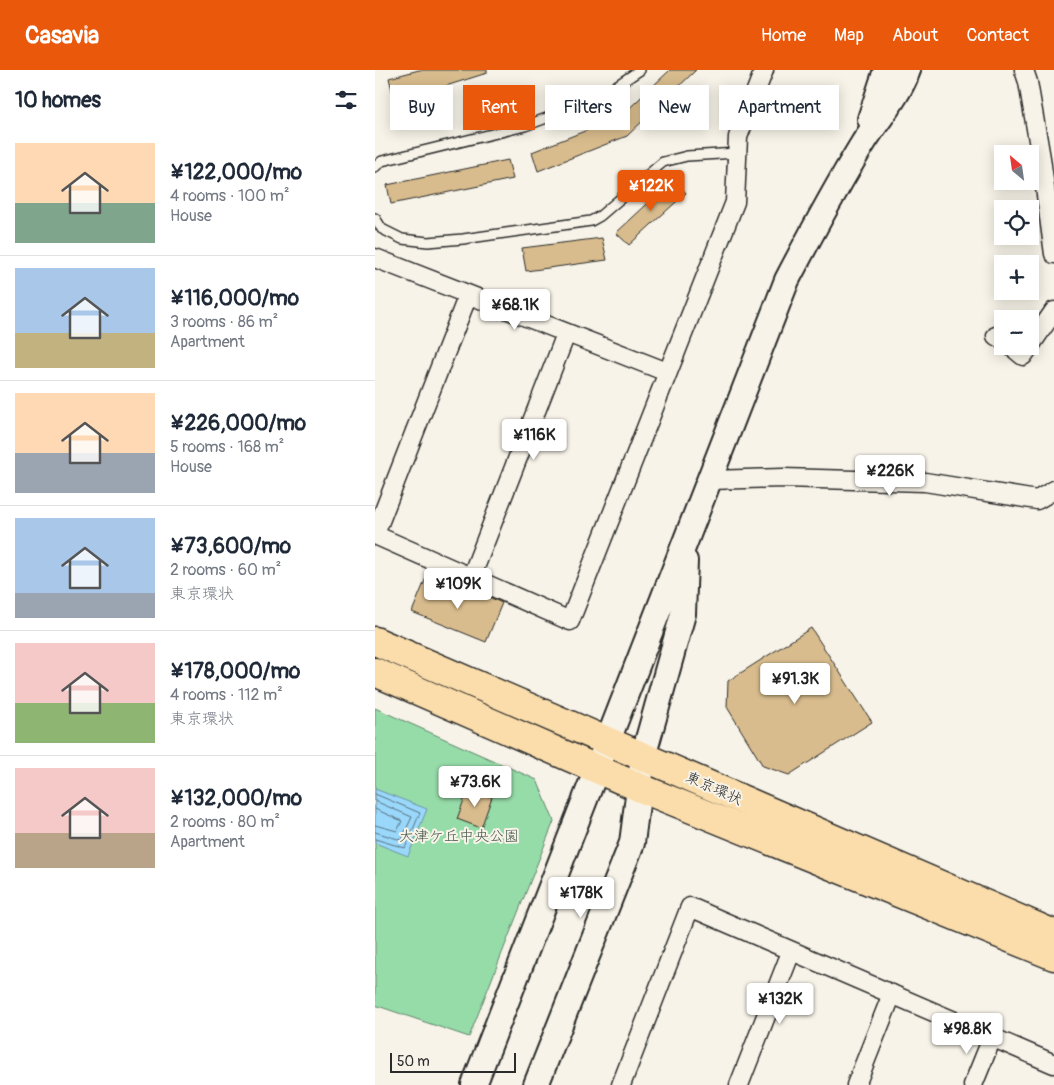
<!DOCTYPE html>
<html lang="en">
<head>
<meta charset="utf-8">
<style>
  body { margin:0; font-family:Pangolin,"Klee One",sans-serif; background:#f6f6f7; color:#1f2937; height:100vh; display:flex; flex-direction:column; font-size:19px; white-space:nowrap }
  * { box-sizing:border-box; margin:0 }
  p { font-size:16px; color:#747a83 }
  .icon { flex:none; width:28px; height:28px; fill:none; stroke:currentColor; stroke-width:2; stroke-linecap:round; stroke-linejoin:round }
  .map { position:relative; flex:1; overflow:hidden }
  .side { display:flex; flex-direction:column; background:#fff; width:375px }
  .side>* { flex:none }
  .banner { position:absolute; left:15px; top:15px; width:475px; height:45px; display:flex; gap:10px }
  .needle { width:32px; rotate:331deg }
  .fabs { position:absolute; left:619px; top:75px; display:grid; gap:10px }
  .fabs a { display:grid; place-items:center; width:45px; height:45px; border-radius:0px; background:#fff; box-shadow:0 2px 12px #0003; font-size:25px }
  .scale { position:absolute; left:15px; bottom:12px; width:126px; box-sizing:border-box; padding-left:5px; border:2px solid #2b2b2b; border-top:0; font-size:14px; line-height:18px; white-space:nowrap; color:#2b2b2b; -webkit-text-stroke:4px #f7f3e8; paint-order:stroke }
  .price { position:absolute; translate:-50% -42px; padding:0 11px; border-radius:5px; background:#fff; color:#222; font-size:16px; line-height:32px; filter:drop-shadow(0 1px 2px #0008) }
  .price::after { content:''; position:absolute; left:50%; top:30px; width:15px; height:11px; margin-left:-8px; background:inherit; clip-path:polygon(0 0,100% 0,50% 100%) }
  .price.current { background:#ea580c; color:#fff }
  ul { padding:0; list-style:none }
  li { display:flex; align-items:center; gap:15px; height:125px; padding:0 15px }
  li+li { border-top:1px solid #e0e1e3 }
  li span { display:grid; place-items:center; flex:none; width:140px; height:100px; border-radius:0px; color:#555 }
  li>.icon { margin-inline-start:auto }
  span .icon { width:60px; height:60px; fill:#fffc; stroke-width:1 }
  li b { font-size:21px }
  h2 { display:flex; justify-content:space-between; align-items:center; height:60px; padding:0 15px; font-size:21px }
  .tag { padding:0 18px; border-radius:0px; background:#fff; box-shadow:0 2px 12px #0003; font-size:18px; line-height:45px }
  .tag.current { background:#ea580c; color:#fff }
  header { display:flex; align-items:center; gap:30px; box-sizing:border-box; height:70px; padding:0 25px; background:#ea580c; color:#fff }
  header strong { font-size:24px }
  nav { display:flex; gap:28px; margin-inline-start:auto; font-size:18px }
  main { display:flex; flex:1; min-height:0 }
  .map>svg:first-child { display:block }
</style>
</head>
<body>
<header>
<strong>Casavia</strong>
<nav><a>Home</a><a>Map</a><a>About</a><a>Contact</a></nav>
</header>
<main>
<section class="side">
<h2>10 homes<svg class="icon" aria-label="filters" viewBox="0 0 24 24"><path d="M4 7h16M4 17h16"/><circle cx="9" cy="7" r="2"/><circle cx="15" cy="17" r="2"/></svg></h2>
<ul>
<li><span style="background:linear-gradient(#ffd9b3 60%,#7fa58c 0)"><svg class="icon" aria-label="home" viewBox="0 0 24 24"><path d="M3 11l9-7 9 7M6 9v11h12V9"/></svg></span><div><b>¥122,000/mo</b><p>4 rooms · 100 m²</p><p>House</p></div></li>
<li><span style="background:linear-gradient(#a9c7e8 65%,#c2b280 0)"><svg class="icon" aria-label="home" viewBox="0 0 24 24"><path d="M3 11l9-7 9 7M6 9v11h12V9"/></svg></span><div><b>¥116,000/mo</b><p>3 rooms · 86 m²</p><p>Apartment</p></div></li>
<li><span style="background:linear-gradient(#ffd9b3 60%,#9aa5b1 0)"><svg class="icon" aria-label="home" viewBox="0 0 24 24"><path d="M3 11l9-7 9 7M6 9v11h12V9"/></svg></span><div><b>¥226,000/mo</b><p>5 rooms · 168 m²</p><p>House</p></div></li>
<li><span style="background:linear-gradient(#a9c7e8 75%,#9aa5b1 0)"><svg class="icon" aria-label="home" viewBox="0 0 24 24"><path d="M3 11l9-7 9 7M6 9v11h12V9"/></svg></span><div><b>¥73,600/mo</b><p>2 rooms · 60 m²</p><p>東京環状</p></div></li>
<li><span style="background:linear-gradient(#f6c9c9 60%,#8fb573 0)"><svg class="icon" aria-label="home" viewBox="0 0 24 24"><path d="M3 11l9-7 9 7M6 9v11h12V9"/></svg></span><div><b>¥178,000/mo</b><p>4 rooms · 112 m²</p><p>東京環状</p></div></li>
<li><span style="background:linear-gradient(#f6c9c9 65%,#b9a48a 0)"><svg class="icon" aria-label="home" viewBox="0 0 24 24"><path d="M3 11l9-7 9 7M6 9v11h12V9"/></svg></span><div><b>¥132,000/mo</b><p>2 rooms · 80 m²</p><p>Apartment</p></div></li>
</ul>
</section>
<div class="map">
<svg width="679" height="1015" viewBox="0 0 679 1015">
  <rect width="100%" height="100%" fill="#f7f3e8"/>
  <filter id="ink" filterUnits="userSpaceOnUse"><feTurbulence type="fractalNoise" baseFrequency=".02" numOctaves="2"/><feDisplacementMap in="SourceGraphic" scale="10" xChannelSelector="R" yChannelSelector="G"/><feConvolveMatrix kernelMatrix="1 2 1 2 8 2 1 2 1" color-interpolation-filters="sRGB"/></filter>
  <g filter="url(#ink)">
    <path fill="#96dca9" stroke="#60846a" d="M0,638L162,710L179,751L94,967L0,935Z"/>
    <path fill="#9ad8fb" stroke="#6e93a8" d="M0,719L52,739L33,786L0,773Z"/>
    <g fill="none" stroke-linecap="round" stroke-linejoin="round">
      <g stroke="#57707e" stroke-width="1">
        <path d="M0,724L45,743L30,778L0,769"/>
        <path d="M0,731L37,747L26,770L0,762"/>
        <path d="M0,739L27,751L22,761L0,755"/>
      </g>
    </g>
    <g fill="#d8bc8d" stroke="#2b2b2b">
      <path d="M44,0H112V3L20,32L14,8Z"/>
      <path d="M295,0H321L252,66L163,101L157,82L245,47Z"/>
      <path d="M133,90L138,109L16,134L12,115Z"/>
      <path d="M299,109L311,123L254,175L241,163Z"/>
      <path d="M227,168L232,190L151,201L147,178Z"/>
      <path d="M51,508L100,528L103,522L127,533L111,572L37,542Z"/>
      <path d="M436,558L497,652L414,705L388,696L352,637L353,611Z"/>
      <path d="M93,719L117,727L106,758L82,749Z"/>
    </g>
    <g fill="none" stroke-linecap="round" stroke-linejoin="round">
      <defs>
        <g id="lane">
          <path d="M0,97L7,91L150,56L220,30L265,0"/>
          <path d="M0,148L7,159L27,169L53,172L88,169L216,151L225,146L288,92L312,86L362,83"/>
        </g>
        <g id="street">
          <path d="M649,0L653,12L666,88L679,184"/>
          <path d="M0,188L292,302"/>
          <path d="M621,266L628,270"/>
          <path d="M636,276L648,286L655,276"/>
          <path d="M655,276L679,241"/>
          <path d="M335,410L408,408L550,412L662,430L679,420"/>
          <path d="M0,464L93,225"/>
          <path d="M0,465L195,551L360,132L363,67L389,0"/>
          <path d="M96,508L191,264"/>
          <path d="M246,1015L315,837L679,994"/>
          <path d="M364,1015L416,882"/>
          <path d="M481,1015L517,924"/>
          <path d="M598,1015L617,968"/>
        </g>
        <g id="secondary">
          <path d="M495,49L511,0"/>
          <path d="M99,1015L412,210C436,164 460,119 487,75C502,50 523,28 533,0"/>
          <path d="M161,1015L257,773L268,687L308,544L310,491"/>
        </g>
        <g id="highway">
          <path d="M0,571L679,864"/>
          <path d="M0,602L263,717L679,886"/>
        </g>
      </defs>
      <use href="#lane" stroke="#2b2b2b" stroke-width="12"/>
      <use href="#street" stroke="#2b2b2b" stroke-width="21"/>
      <use href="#secondary" stroke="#2b2b2b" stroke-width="28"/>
      <use href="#highway" stroke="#2b2b2b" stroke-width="31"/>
      <use href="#lane" stroke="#f7f3e8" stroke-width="9"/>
      <use href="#street" stroke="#f7f3e8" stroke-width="18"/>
      <use href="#secondary" stroke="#f7f3e8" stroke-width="24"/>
      <use href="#highway" stroke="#fbddab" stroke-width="28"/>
    </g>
  </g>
  <g text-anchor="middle" stroke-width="4" stroke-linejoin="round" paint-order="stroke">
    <g font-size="15" fill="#2b2b2b" stroke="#f7f3e8">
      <text transform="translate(339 718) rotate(24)" y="5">東京環状</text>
    </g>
    <g font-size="15" fill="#46574a" stroke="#f7f3e8">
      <text x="84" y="771">大津ケ丘中央公園</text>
    </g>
  </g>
</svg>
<div class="fabs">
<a><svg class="needle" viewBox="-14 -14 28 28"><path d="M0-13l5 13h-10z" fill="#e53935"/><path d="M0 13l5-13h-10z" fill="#747a83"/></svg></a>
<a><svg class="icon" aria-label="locate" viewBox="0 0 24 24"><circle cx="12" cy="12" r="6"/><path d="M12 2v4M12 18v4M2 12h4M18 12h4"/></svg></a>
<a>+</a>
<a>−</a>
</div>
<div class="scale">50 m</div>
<b class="price current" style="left:276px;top:142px">¥122K</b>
<b class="price" style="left:140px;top:261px">¥68.1K</b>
<b class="price" style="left:159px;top:391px">¥116K</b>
<b class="price" style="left:515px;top:427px">¥226K</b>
<b class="price" style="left:83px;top:540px">¥109K</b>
<b class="price" style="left:420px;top:635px">¥91.3K</b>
<b class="price" style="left:100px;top:738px">¥73.6K</b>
<b class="price" style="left:206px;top:849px">¥178K</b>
<b class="price" style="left:405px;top:955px">¥132K</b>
<b class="price" style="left:592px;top:985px">¥98.8K</b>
<div class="banner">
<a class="tag">Buy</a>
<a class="tag current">Rent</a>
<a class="tag">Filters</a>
<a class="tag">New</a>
<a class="tag">Apartment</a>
</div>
</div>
</main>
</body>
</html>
